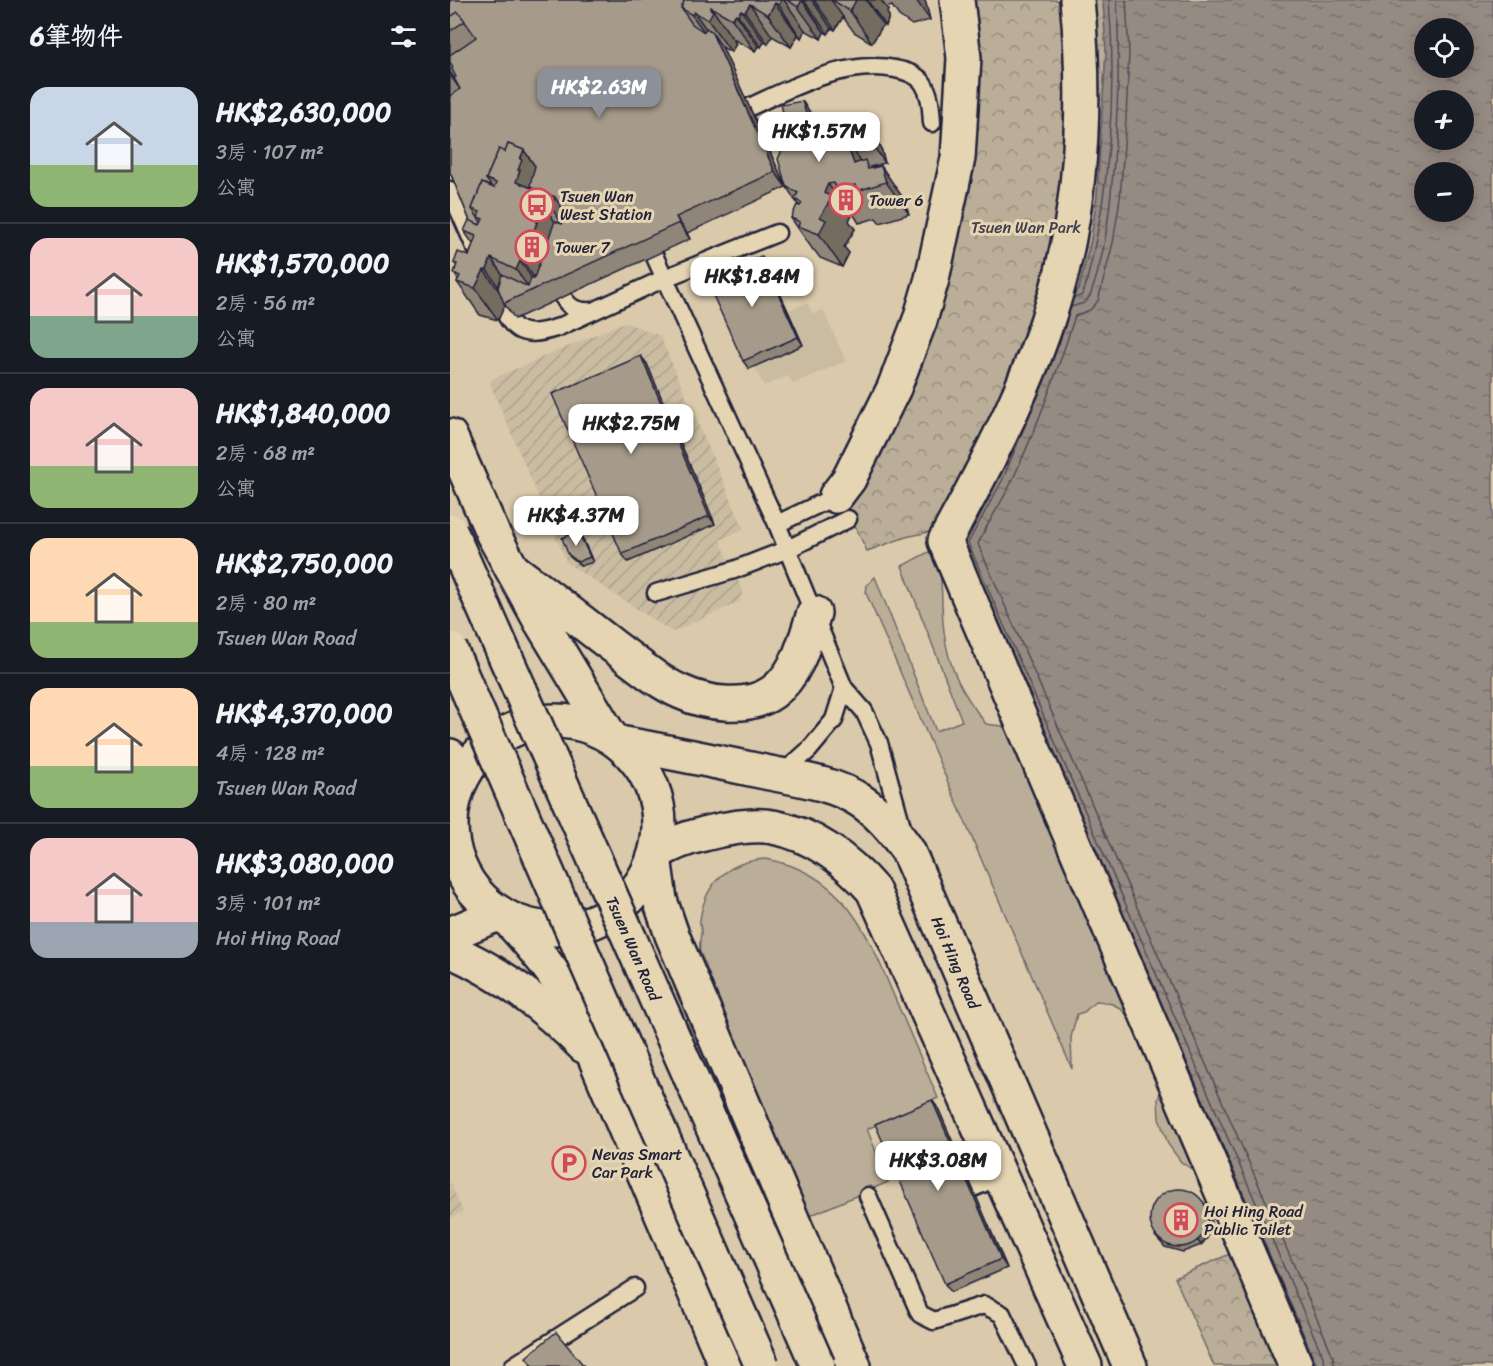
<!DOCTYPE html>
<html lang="zh-TW">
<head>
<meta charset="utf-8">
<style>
  body { margin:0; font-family:Sriracha,"LXGW WenKai TC",sans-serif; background:#242831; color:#f1f3f6; height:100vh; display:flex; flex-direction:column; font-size:22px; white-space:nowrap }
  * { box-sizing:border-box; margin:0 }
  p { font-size:20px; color:#9ea1a6 }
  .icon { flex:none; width:33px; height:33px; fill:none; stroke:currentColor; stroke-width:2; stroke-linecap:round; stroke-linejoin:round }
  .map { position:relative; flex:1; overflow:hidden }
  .side { display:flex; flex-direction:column; background:#171b24; width:450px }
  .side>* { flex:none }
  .buttons { position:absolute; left:964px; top:18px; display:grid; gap:12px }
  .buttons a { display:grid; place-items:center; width:60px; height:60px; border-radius:50%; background:#171b24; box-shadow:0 3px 15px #0003; font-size:30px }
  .price { position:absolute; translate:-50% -51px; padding:0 14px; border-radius:12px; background:#fff; color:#222; font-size:20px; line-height:39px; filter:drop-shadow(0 2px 3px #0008) }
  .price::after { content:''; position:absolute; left:50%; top:36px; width:18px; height:14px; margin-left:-9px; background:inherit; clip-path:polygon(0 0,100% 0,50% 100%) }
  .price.on { background:#8c9099; color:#fff }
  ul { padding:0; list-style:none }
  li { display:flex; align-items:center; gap:18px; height:150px; padding:0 30px }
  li+li { border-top:2px solid #363941 }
  li span { display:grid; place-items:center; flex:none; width:168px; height:120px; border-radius:18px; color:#555 }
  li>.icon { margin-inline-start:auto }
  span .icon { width:72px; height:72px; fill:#fffc; stroke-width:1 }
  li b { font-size:26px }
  h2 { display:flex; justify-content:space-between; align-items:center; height:72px; padding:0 30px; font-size:26px }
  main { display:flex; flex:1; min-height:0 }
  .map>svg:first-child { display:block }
</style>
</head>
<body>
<main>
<section class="side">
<h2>6筆物件<svg class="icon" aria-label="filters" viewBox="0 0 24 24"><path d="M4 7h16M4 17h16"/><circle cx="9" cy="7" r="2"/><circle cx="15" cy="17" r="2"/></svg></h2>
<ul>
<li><span style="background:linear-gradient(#c9d6e8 65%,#8fb573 0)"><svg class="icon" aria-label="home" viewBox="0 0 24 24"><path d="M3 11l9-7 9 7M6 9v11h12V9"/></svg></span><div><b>HK$2,630,000</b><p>3房 · 107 m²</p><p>公寓</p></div></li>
<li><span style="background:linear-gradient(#f6c9c9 65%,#7fa58c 0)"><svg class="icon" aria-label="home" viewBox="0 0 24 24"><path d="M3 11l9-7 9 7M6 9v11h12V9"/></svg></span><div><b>HK$1,570,000</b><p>2房 · 56 m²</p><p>公寓</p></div></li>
<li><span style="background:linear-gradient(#f6c9c9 65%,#8fb573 0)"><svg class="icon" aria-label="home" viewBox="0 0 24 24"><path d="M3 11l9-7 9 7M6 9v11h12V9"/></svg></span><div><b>HK$1,840,000</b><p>2房 · 68 m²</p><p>公寓</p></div></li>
<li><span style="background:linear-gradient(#ffd9b3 70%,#8fb573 0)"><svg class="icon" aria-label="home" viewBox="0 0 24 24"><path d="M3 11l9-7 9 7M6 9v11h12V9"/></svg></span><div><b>HK$2,750,000</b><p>2房 · 80 m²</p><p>Tsuen Wan Road</p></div></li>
<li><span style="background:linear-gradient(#ffd9b3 65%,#8fb573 0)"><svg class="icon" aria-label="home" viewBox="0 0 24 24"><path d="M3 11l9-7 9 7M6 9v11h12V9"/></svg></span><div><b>HK$4,370,000</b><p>4房 · 128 m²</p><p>Tsuen Wan Road</p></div></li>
<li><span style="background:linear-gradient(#f6c9c9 70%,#9aa5b1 0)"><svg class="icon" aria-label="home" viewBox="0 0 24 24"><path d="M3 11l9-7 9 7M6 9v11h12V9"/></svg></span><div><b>HK$3,080,000</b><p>3房 · 101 m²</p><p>Hoi Hing Road</p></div></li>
</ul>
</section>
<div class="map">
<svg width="1043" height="1366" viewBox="0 0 1043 1366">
  <defs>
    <pattern id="industrial-furrows" width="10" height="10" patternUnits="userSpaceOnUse" patternTransform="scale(1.5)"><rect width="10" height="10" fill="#cabca1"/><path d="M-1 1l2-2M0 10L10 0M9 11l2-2" fill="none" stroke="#ada18c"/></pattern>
    <pattern id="park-crowns" width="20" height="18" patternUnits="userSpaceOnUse" patternTransform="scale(1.5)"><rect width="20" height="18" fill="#bbae98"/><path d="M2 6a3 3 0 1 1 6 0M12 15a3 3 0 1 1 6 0" fill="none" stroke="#988d7d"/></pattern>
    <pattern id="water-ripples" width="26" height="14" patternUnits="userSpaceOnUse" patternTransform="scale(1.5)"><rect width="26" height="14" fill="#968b82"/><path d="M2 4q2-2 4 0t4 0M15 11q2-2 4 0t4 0" fill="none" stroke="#7a716c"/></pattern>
  </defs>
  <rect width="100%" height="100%" fill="#dacaab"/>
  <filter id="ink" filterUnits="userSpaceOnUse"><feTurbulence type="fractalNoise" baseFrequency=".0167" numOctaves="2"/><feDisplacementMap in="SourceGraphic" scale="12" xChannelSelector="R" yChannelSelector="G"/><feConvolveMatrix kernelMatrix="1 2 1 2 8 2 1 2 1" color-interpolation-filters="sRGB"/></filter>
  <g filter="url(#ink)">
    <path fill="#cabca1" d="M317,264L338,310L357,303L363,314L373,310L396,361L343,384L338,376L314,386L305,367L299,369L262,288Z"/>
    <g fill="url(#industrial-furrows)">
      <path d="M175,322L210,336L294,529L270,540L293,592L289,602L222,632L117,563L40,384L42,379Z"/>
      <path d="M0,1182L13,1212L0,1218Z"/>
    </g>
    <g fill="#bbae98" stroke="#6e686a" stroke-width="1.5">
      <path d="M484,549C495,580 490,602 494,632C499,671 513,694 536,724L552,726L560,731L685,998L681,1022C673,1007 663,1002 646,1001L634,1012L627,1014L621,1037L622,1069L416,593L417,585L425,577L486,731L512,721L452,566Z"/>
      <path d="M316,859C394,873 417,932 444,996C459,1030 473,1064 488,1098L417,1129L438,1182L357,1217L250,952C249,945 250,940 251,933C252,929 249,925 250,920C255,882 279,861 316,859Z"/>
      <path d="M715,1073L728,1135L733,1147L752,1176L731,1162L718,1144L709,1118L708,1100Z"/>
    </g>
    <g fill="url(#park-crowns)" stroke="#6e686a" stroke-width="1.5">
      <path d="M524,0H653L656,52L647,196L641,240L628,290L502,527L456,537L417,551L394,503L522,156L531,56Z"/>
      <path d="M782,1253L831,1366H764L725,1278Z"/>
    </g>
    <path fill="url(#water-ripples)" stroke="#686166" stroke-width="1.5" fill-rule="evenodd" d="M653,0H1043V1366H862L502,541L607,297L629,290L641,240L647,196L656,52ZM975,28H1014V68H975ZM975,100H1014V140H975ZM975,172H1014V212H975Z"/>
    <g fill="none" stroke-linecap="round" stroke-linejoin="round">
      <g stroke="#504c57" stroke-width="1.5">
        <path d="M676,0L679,52L676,119L670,198L663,243L648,301L640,310L625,316C607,373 586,430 561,483C551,504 537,523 528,544L853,1286L883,1356L884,1366"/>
        <path d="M623,298L631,296L634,291C659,200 667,94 659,0"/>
        <path d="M621,307L634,303L640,296C656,254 660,206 664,161C668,107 670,54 667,0"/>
        <path d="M578,418L553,479L518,543L844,1290L874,1359L875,1366"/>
        <path d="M730,1046L867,1366"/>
      </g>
      <defs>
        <g id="lane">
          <path d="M280,116C330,94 390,58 445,69C455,71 467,74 473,83C481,95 481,109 482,123"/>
          <path d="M0,190L25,247"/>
          <path d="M204,255L327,524L394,688L414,711L429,743L453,830"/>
          <path d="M44,290C61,327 65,342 109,327L215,278L327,233"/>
          <path d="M113,297C120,309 128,312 142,311"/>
          <path d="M327,524L386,496"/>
          <path d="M206,593L284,570L338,549L398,519"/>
          <path d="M331,775L359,750L384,720L394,688"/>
          <path d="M523,1188L551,1176"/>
          <path d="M418,1196L470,1314L484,1321L534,1305L552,1314L577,1366"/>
          <path d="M63,1366L185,1288"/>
        </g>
        <g id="street">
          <path d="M627,0C636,90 633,183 612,271C588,367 542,455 495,541L846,1366"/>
          <path d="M386,496L399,479L444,388L470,320L482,279L508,158L514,58L507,0"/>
        </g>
        <path id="secondary" d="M0,934L50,913"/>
        <g id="primary">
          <circle cx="105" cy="825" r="104"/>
          <path id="s1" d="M169,743C216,751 263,761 310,771C343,778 382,782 411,801C431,814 445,832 458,851L680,1366"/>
          <path d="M207,853C222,843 237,838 254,834C272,829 305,823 323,827C362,834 397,860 423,890L635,1366"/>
        </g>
        <g id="highway">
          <path d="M0,436L43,534L91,622L160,736"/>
          <path d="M62,569C96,594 129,620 163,646C185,662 206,681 231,692C257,704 298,710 323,692C348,674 355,640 364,613"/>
          <path d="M0,756L8,780"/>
          <path d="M205,864L210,900L222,935L404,1366"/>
          <path d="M56,917C83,946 106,973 124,1008L276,1366"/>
          <path d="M0,950C53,974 93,1005 134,1046"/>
        </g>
      </defs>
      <use href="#lane" stroke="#22223b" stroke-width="21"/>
      <use href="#street" stroke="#22223b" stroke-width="38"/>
      <use href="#secondary" stroke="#22223b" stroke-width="38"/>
      <use href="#primary" stroke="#22223b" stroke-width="38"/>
      <use href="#highway" stroke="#22223b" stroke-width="38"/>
      <use href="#lane" stroke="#e6d5b2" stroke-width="16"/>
      <use href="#street" stroke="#e6d5b2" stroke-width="33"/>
      <use href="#secondary" stroke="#e6d5b2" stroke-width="33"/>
      <use href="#primary" stroke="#e6d5b2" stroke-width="33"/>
      <use href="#highway" stroke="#e6d5b2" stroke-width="33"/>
      <defs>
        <g id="highway-bridge">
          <path id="s2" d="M0,531L368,1366"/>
          <path d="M0,649L312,1366"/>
        </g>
      </defs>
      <use href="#highway-bridge" stroke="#22223b" stroke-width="38" stroke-linecap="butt"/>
      <use href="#highway-bridge" stroke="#e6d5b2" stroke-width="33"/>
    </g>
    <g fill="#8f8578" stroke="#22223b" stroke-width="1.5">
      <path d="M0,0H475L480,20L462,25L449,16L442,6L436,8L438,10L437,13L439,16L436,26L433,25L422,43L404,32L393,17L385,30L381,28L378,34L374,32L371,39L355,30L351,38L348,35L341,47L322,36L318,44L314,42L311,47L308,46L305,51L283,39L286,44L281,52L272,47L336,187L237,233L240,239L65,319L55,305L48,320L30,315L7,282L8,280L4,273L7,266L4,263L19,256L23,244L14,231L20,221L0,172Z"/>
      <path d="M352,101L372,130L386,125L409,116L431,148L435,163L420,167L421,168L431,166L453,198L459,214L430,223L426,218L409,223L404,215L401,216L399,221L405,229L394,247L399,253L392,267L370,258L365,251L363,250L341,218L349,206L336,186L332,149L323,136L324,125Z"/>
      <path d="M317,264L353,345L299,369L293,361Z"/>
      <path d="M197,364L265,524L178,562L172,554Z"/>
      <path d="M131,535L143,562L131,566L121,558L118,554Z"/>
      <path d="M488,1108L557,1268L501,1292L495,1284Z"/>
      <path d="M758,1208L761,1218V1228L757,1238L751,1245L733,1252L715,1247L705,1236Z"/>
    </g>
    <g fill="#746c61" stroke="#22223b" stroke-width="1.5">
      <path d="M331,0H334L355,30L351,38L329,5Z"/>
      <path d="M352,0L374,32L371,39L348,7Z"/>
      <path d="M356,0H362L381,28L378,34L355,2Z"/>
      <path d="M364,0H381L393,17L385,30Z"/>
      <path d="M406,0H416L433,25L422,43L400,11Z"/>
      <path d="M417,0H431L438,10L437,13L439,16L436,26Z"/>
      <path d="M466,0H475L480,20Z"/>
      <path d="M325,3L348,35L341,47L318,15Z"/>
      <path d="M300,4L322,36L318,44L295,12Z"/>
      <path d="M261,7L286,44L281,52L258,20Z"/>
      <path d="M291,10L314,42L311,47L288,15Z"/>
      <path d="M244,12L267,44L265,47L242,15Z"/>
      <path d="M286,14L308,46L305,51L282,19Z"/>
      <path d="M261,31L272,47L336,187L325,172Z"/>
      <path d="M0,72L15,94L21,105L0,75Z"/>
      <path d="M352,101L375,133L361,129Z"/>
      <path d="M409,116L431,148L435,163L413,131Z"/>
      <path d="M394,136L416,169L404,164Z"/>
      <path d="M74,150L96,182L56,204L67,168Z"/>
      <path d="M431,166L453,198L459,214L436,182Z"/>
      <path d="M378,184L401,216L399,221L405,229L394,247L399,253L392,267L369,234L370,217L374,193Z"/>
      <path d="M105,197L127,229L123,240L101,207Z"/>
      <path d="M93,205L116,237L90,286L73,262Z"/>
      <path d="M226,217L237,233L240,239L229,223Z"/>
      <path d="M311,256L317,264L353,345L348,337Z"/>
      <path d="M41,258L63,290L58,301L37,270Z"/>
      <path d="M70,261L88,287L81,291L66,270Z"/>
      <path d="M34,270L57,302L54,303L55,305L48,320L25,288Z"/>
      <path d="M191,356L197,364L265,524L259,516Z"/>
      <path d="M128,531L131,535L143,562L140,557Z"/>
      <path d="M482,1100L488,1108L557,1268L551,1259Z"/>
      <path d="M755,1204L758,1208L761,1218V1228L757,1238L751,1245L748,1241Z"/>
    </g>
    <g fill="#a69b8b" stroke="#22223b" stroke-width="1.5">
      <path d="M0,0H235L231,8L242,24L254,32L256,28L261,31L325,172L226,217L229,223L54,303L48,288L52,274L78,287L81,278H84L105,221L112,224L116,213L105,197L82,188L80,185L85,166L74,150L58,144L55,152L49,149L36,179L42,187L32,183L22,209L31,222L30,225L20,221L0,172V96L10,89L4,78L6,77L2,69L3,67L0,62V55L26,37L8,12L2,16L0,13Z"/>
      <path d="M235,0H331L329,5L325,3L318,15L300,4L295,12L291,10L288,15L286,14L282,19L261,7L260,9L263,11L258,20L244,12L242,15L231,8Z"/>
      <path d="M337,0H356L355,2L352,0L348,7Z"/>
      <path d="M382,0H406L400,11Z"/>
      <path d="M8,12L15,21L0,31V13L2,16Z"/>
      <path d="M352,101L361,129L369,131L386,125L387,122L409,116L413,131L394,136L404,164L415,160L418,169L431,166L436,182L407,191L405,185L387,190L384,183L378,184L374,193L382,197L370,217L376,220L369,234L348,226L350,222L341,218L347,205L350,206L352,203L344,199L348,193L336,186L328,159L333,148L338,147L334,133L323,136L320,126L324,125L321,116L333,112L331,105Z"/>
      <path d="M58,144L74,150L70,159L72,160L68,170H70L66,182L105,197L101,207L93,205L73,262L70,261L66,270L41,258L37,270H34L25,288L7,282L10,276L4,273L7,264L4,263L8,252L19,256L26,236L14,231L19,220L30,225L33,219L28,217L30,212L22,209L32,183L44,188L46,183L36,179L49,149L55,152Z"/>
      <path d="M311,256L348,337L293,361L256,280Z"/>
      <path d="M191,356L259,516L172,554L102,394Z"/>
      <path d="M128,531L140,557L128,562L118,554L112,538Z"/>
      <path d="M482,1100L551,1259L495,1284L425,1124Z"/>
      <circle cx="729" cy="1218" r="29"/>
      <path d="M106,1332L134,1366H83L76,1357Z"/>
    </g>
  </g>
  <defs>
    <symbol id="building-ring" viewBox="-11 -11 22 22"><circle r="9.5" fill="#e6d5b2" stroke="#d1495b" stroke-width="1.5"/><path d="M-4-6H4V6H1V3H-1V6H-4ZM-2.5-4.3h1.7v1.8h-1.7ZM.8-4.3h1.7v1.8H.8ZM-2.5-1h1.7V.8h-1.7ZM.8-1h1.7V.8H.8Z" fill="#d1495b"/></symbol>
    <symbol id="bus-ring" viewBox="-11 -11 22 22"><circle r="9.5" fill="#e6d5b2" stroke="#d1495b" stroke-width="1.5"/><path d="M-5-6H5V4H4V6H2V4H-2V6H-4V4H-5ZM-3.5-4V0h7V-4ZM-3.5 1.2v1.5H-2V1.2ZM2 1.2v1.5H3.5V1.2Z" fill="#d1495b"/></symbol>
    <symbol id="parking-ring" viewBox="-11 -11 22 22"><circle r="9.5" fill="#e6d5b2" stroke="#d1495b" stroke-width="1.5"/><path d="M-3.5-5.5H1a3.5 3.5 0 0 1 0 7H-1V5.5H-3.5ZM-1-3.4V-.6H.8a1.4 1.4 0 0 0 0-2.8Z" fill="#d1495b"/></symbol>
  </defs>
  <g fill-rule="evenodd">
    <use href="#building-ring" x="377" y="181" width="38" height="38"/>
    <use href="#bus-ring" x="68" y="186" width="38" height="38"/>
    <use href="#building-ring" x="63" y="228" width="38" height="38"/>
    <use href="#parking-ring" x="100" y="1144" width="38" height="38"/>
    <use href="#building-ring" x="712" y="1201" width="38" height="38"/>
  </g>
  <g text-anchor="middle" stroke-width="6" stroke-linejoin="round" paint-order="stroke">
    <g font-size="16" fill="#22223b" stroke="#e6d5b2" text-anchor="start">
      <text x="110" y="202">Tsuen Wan<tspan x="110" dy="18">West Station</tspan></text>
      <text x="419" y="206">Tower 6</text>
      <text x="105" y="253">Tower 7</text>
      <text x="142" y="1160">Nevas Smart<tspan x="142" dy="18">Car Park</tspan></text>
      <text x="754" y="1217">Hoi Hing Road<tspan x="754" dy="18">Public Toilet</tspan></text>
    </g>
    <g font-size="16" fill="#413e4e" stroke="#e6d5b2">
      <text x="576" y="233">Tsuen Wan Park</text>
    </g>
    <g font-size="16" fill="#22223b" stroke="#e6d5b2">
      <text dy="6" stroke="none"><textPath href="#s2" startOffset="456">Tsuen Wan Road</textPath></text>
      <text dy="6" stroke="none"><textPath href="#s1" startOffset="440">Hoi Hing Road</textPath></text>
    </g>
  </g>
</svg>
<div class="buttons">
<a><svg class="icon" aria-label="locate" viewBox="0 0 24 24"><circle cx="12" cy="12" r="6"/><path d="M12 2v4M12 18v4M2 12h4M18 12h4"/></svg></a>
<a>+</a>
<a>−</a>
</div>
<b class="price on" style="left:149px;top:119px">HK$2.63M</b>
<b class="price" style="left:369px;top:163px">HK$1.57M</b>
<b class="price" style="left:302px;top:308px">HK$1.84M</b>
<b class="price" style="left:181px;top:455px">HK$2.75M</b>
<b class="price" style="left:126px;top:547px">HK$4.37M</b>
<b class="price" style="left:488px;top:1192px">HK$3.08M</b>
</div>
</main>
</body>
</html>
